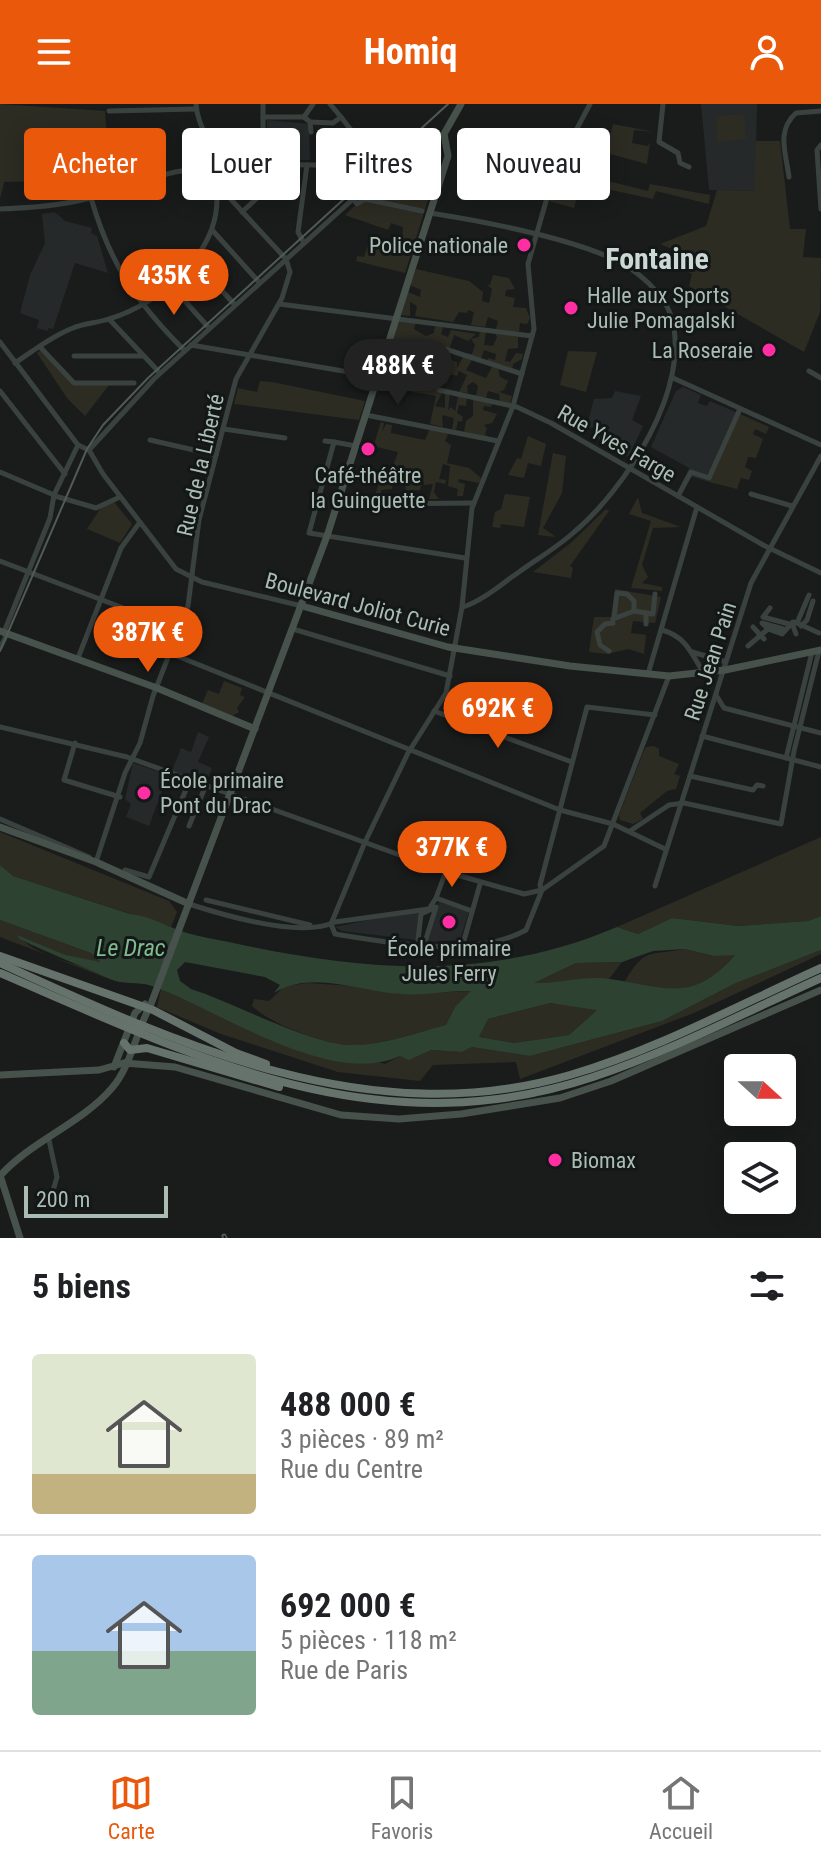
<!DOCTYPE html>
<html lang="fr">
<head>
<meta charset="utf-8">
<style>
  body { margin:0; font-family:"Roboto Condensed",sans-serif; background:#f2f2f2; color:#202124; height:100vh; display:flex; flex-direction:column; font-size:30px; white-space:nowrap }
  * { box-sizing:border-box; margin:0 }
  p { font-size:26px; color:#757577 }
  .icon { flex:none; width:44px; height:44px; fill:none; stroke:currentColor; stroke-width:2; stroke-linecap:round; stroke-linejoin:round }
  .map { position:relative; height:1134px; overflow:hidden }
  .sheet { display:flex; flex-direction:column; background:#fff; flex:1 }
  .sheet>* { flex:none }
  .banner { position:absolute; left:24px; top:24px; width:774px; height:72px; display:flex; gap:16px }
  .needle { width:52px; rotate:111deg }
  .controls { position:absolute; left:724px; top:950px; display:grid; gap:16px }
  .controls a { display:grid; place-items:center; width:72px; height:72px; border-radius:8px; background:#fff; box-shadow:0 4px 20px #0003; font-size:40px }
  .scale { position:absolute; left:24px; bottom:20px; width:144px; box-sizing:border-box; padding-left:8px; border:4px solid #abbdb3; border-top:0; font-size:22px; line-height:28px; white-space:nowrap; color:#abbdb3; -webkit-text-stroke:6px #141717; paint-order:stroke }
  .price { position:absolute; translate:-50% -68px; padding:0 18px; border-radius:28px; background:#ea580c; color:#fff; font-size:26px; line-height:52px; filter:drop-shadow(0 2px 4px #0008) }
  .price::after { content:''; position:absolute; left:50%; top:48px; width:24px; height:18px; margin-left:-12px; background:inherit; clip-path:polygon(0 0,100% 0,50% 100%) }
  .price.active { background:#222; color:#fff }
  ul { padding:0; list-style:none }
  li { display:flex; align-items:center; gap:24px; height:200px; padding:0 32px }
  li+li { border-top:2px solid #e0e0e0 }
  li span { display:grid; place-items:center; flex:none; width:224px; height:160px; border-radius:8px; color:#555 }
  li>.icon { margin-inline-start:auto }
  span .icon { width:96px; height:96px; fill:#fffc; stroke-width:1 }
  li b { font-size:34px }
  h2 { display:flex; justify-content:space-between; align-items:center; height:96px; padding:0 32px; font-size:34px }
  .chip { padding:0 28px; border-radius:8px; background:#fff; box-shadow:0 4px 20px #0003; font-size:28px; line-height:72px }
  .chip.active { background:#ea580c; color:#fff }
  header { display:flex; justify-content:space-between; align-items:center; height:104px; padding:0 32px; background:#ea580c; color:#fff; font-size:36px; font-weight:700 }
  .tab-bar { display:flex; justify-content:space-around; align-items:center; height:112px; border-top:2px solid #e0e0e0; background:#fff; font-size:22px; color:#757577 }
  .tab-bar a { display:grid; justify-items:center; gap:4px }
  .tab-bar .active { color:#ea580c }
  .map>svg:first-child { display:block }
</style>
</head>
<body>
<header><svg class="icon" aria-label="menu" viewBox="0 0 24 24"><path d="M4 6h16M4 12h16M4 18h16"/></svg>Homiq<svg class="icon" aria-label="person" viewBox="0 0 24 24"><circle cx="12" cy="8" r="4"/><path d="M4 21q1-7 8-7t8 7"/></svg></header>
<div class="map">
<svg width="821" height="1134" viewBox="0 0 821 1134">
  <rect width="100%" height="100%" fill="#1a1c1c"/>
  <g fill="#252929">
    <path d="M701,0H757L755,87L709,86Z"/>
    <path d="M267,16L309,20L310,56L267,57Z"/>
    <path d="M55,108L65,117L92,124L91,129L97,132L108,169L75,159L53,225L49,224L47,227L37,224L39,216L20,209L30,171L45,139L42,110Z"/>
    <path d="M683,283L701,291L698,299L707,302L710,297L740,310L709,378L689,372L681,390L678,387L689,364L651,343L676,287Z"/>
    <path d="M615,287L641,292L632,316L643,322L629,352L622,353L600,339L594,323L586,325L594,295L612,294Z"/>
    <path d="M198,628L209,633L198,658L212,664L206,679L172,667L181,644L191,648Z"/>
    <path d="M133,659L168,671L149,722L126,713L131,700L125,695Z"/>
    <path d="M439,798L469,807L460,836L425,838Z"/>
    <path d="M408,808L420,809L417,836L342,827L335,823Z"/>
  </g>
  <g fill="#2d2c23">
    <path d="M0,0L105,7L110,80L68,91V78L54,77V94L37,95L38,77L4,78L0,95Z"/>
    <path d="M744,10L746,35L717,38L716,12Z"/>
    <path d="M613,20L654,28L634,26L632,39L648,42L650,38L647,60L610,50L605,53Z"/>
    <path d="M430,37L440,39L442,51L405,169L356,157L357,152L364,153L371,132L402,140L403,123L391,119L388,126L345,111L416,44Z"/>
    <path d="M756,37H780L790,125H806L803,153L821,154L820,208L804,248L689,182L692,170L685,166L691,153L660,140L706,122L717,86L754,87Z"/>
    <path d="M568,61L583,68L574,104L549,97L556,75H559L564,62Z"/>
    <path d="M604,76L648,87L650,80L710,91L709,100L656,87L653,95L602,84Z"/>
    <path d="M416,165L469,177L483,188L482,197L489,199L492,185L487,181H490L493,171L509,174L515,185L506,186L505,192L515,194L513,203L526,204L530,214L527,220L520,219L519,228L496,225L498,217L488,213L485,223L471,221L474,208L468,206L467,209L459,208L453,218L415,212L417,202L410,198V212L401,211L408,188L420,193L421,186L410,181Z"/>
    <path d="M399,215L416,217L414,225L426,232L434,229L435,222L443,223L441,230L448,233L451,226L476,230L468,237L454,231L449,246L424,238L421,244L414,243L412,251L390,247Z"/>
    <path d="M480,227L486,228L484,241L493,242L497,233L495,229L518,233V244L508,245L505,257L510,258L516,249L523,250L522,255L513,260L512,266L487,258L488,254L495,256L496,250L484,246L481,255L464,249L472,250L475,241L471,235L479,233Z"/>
    <path d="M432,242L448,248L446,254L457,258V264L463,253L472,256L466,266L486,274L492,263L498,265L500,273L508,277L504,286L499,288L512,292L510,300L500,297L499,290L488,287L486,294L476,292L478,282L473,278L467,282L468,289L459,288L467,271L459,267L457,272L449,270L447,279L438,278L437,287L442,289L435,302L445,304V289L450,290L448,306L451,303L455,307L458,292L467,294L466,302L459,301L457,309L463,313L462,318L458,317L456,326L452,325L454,314L442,311L443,323L430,320L436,292L412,288L414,281L382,273L385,262L392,264L394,270L406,269L390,259L438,268L437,249H428Z"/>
    <path d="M40,247L73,281H109L85,312L67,294L37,249Z"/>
    <path d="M568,247L597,248L586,288L560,281Z"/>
    <path d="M260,277L272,278L365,297L359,316L234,300L238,284L257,288Z"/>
    <path d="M473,295L492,300L491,303L484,302L483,306L497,310L492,319L484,321L487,324L485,331L493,335L464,328L466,317L473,312Z"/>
    <path d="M740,310L769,323L766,330L755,325L753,330L763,335L756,354L748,353L745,363L752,367L749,376L741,374L737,385L709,378Z"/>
    <path d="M381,318L384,319L382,328L386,320L392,321L391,329L425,336L430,324L448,330L445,337L451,341L447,359L469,364L481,374L479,379L459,375L458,378L465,380L463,392H457L458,385L448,382L450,362L443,360L439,375L446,376L445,380L436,378L434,388L439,395H429L433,380L424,381L423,375L420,386L406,387L405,381L393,380L392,385L381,386V397L373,398L382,369L392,365L398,348L368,341L374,340Z"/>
    <path d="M528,332L546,340L541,362L528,359L524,374L508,371L517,354L521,355Z"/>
    <path d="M553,349L566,352L562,389L543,424L556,433L538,431Z"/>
    <path d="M505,390L530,393L524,423L501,420L500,424L492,423L495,408L501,405Z"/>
    <path d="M638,393L642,409L681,423L653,424L642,461L648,473L642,479L662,483V487L631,484L651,417L629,410Z"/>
    <path d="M114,398L132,420L120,439L87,425L102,402Z"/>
    <path d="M606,405L609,407L570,462L573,464L571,474L533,468L572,438Z"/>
    <path d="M615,485L661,493L655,519L633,517L631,529L646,531L644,550L628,545L607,550L589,548L594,513H611Z"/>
    <path d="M224,577L242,584L240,591L245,593L237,604L239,608L232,612L202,600L208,586L219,590Z"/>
    <path d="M654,642L659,645V652L679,660L674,670L680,672L676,685L667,687L640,709L643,715L633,720L620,716L619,711L643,649L646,643Z"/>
    <path d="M0,728L169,797L177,808L171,823L13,772L0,761Z"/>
    <path d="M821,733V812L808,817L738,822L672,814L638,830L617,823Z"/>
    <path d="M0,816L91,849L100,859L66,851L19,832C40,857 85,858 112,876L0,833Z"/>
    <path d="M685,845L714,852L736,850C700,891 674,889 624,879C645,843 648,852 685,845Z"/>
    <path d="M821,846V850L694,909L520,975L516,958L433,961L420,977L338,968L221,930L157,903L161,885L233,918L385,960L400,952L410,955L431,946L462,948L472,943L530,952L571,941L662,917L736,879Z"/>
    <path d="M622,858L609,875L532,880L576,859Z"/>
    <path d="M308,879L367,883L401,890L472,887L455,903L446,921C416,929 380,942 348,941C321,939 271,920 252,902L254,895L269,897L285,882Z"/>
    <path d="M550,899L598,905L569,931L514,939L479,933L488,915Z"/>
  </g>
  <path fill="#2e4232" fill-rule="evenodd" d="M0,761L13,772L130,810C151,812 167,823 187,829C201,833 215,835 229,838C363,868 488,878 617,823L638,830L672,814L738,822L808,817L821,812V846L736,879L662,917L571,941L530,952L472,943L462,948L431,946L409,956L400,952C330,984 219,906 152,882C139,877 122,881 110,875C81,861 49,850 20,835L17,831L66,851L100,858L91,849L0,816ZM685,845L714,852L735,851C692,900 665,883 610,875C586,871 558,880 534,879L576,859L622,858L653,847ZM185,858L265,873L280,881L274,889C311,865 362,888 402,890C425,892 448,886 471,887L455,903L446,921C415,929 381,942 349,941C307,939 235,899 191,885L180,877L177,866ZM550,899L597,906L569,931L514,939L479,933L488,915Z"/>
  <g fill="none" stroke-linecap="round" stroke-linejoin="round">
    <g stroke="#3a423f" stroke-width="5">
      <path d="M330,0L341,13"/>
      <path d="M663,0L659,38L678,49L680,59L689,63"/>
      <path d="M109,7L196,5"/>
      <path d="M263,13H304L310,18"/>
      <path d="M304,13L313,0"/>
      <path d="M311,28L310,18L333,19L341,13L373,54"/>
      <path d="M821,41L817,46L821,105"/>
      <path d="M263,62V0"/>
      <path d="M329,62L353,95"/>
      <path d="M789,73C786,49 776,27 796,9L821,7"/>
      <path d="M91,94C110,160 136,198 185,247"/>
      <path d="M353,95L357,100L365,95L422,107"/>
      <path d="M0,105C29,104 58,102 86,95C118,86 147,73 181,67C239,57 301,61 360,62L373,54L387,64"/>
      <path d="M242,108L291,63"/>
      <path d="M430,109C481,117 600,138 638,170C651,180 666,196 671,212C693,282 625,386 573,429C556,444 537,455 519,468C501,480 484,496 463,503"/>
      <path d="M213,127L259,178"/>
      <path d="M304,139L298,128L307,61"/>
      <path d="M194,156L235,201"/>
      <path d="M167,177L209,224"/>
      <path d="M279,200L532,232"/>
      <path d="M109,215L160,269"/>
      <path d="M0,238L78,341L89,346L103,370L176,465L202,478L302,502"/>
      <path d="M427,239L522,270"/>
      <path d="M191,241L378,273"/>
      <path d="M40,243L74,279H134"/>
      <path d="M74,252H143"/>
      <path d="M15,259C33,247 52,232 73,224C84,219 97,219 109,215C160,200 217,150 217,95C217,81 218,58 213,46C206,30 197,18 196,0"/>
      <path d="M809,267L821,274"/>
      <path d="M673,274L821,341"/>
      <path d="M439,286L517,303L551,319L765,442L821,469"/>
      <path d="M0,287L65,370"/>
      <path d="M366,311L498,337"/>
      <path d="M224,325L285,334"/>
      <path d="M150,336L216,351"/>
      <path d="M325,337L334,338"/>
      <path d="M356,342L334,338L309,429L465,454"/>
      <path d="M89,346L154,275L405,48L421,36L444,30"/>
      <path d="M0,368L54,391"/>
      <path d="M340,390L368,400L474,399"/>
      <path d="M751,390L792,402"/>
      <path d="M55,392L96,404L120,393"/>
      <path d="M678,392L691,368L709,374L740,305"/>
      <path d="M0,457L181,526"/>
      <path d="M809,491L797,519L819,529"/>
      <path d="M770,504L763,513L789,520"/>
      <path d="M646,509L653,510L655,490"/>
      <path d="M614,514L617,489L627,490L634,497V507L646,509V520"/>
      <path d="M613,515L634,507"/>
      <path d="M792,519L796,530"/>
      <path d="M801,522L807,516L813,497"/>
      <path d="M753,523L764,535"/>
      <path d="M293,525L450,572"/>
      <path d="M783,525L762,519L768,525L782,530L793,518L797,519"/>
      <path d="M662,526C683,532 689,544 700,563"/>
      <path d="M4,528L50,414L54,391L78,341"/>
      <path d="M748,542L768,525"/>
      <path d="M0,544L7,530"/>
      <path d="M609,547L600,541L597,528L605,520L613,519"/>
      <path d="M692,548L723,557"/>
      <path d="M172,550L560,706L613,720L665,745"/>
      <path d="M78,554L121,444L140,418"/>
      <path d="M648,570L697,403"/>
      <path d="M716,591L724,604L821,629"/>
      <path d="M434,607L572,658"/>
      <path d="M0,623L127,653L450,769L524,790L542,786L604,742L669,572"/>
      <path d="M702,632L821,663"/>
      <path d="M75,639L64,676L120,693"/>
      <path d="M786,654L812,548"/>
      <path d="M690,672L753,686L757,681L763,682"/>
      <path d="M0,715L89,753"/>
      <path d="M189,722L206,681"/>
      <path d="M630,727L669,701L684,699L781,720L794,647L819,547"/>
      <path d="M96,758L125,669L140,639L153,592L188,502L199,416L236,275L282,194L290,168L286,155L226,90L217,85"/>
      <path d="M122,771L125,766L149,773L190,676"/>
      <path d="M655,782L751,479L821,352"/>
      <path d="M436,794L472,807"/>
      <path d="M206,796L310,821"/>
      <path d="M189,800C226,812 301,834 335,818L429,805L436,794L459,732"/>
      <path d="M436,803L425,838L418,836L421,810Z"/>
      <path d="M331,820L365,738L408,649L446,589L462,503L472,404L513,302L534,225L528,160L555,66L590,0"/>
      <path d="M331,820L335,830C391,839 474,855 526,826L542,786L540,781L587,603L655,611"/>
      <path d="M463,840L480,780"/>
      <path d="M49,1036L57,1073L52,1090"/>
    </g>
    <g stroke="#48524d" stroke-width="7">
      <path d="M302,502L448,543L570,562L669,572L725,566L821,546"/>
      <path d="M0,527L157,584L255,625"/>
      <path d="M0,723L96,758L189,800"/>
      <path d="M124,959L175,963L341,1011L399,1015L461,1010L560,994L611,977L821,886"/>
      <path d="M114,963L135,909L145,900"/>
      <path d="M0,971L99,966L124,959"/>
      <path d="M0,1071L20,1134"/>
      <path d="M0,1072C31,1037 81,1020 112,984C131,962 137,925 151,900L327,432L448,52L444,30L461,0"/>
    </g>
    <g stroke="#66736d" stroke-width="8">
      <path d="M0,852L153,906L236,949L266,960"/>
      <path d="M0,859C179,941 370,1029 570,971C656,946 739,901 821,864"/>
      <path d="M0,869C195,953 377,1045 593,973C671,947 746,908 821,874"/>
      <path d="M124,939L130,946L147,944L279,983"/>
    </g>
    <path stroke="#515b56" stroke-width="2" d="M0,547L87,345L103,321L148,274L448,0"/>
    <defs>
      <path id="rail" d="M224,1132L225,1134"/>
    </defs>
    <use href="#rail" stroke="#515b56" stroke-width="5"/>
    <use href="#rail" stroke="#141717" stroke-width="2" stroke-dasharray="6" stroke-linecap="butt"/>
  </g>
  <g fill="#ff2fa3" stroke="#141717" stroke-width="3">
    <circle cx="524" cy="141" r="8"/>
    <circle cx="571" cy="204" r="8"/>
    <circle cx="769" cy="246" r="8"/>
    <circle cx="368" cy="345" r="8"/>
    <circle cx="144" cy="689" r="8"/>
    <circle cx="449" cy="818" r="8"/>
    <circle cx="555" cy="1056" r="8"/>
  </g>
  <g text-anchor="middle" stroke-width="6" stroke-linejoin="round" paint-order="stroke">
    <g font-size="22" fill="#abbdb3" stroke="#141717" text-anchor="start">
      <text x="508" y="149" text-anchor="end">Police nationale</text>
      <text x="587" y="199">Halle aux Sports<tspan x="587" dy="25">Julie Pomagalski</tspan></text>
      <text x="753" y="254" text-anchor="end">La Roseraie</text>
      <text x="368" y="379" text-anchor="middle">Café-théâtre<tspan x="368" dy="25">la Guinguette</tspan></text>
      <text x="160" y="684">École primaire<tspan x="160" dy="25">Pont du Drac</tspan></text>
      <text x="449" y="852" text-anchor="middle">École primaire<tspan x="449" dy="25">Jules Ferry</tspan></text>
      <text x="571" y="1064">Biomax</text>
    </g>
    <g font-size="22" fill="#abbdb3" stroke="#141717">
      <text transform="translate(617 339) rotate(30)" y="8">Rue Yves Farge</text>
      <text transform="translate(200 361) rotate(-77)" y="8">Rue de la Liberté</text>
      <text transform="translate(358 500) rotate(15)" y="8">Boulevard Joliot Curie</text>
      <text transform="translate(710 557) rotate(-72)" y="8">Rue Jean Pain</text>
    </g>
    <g font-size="24" font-style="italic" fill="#7fbb8e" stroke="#141717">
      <text x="131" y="852">Le Drac</text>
    </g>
    <g font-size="30" font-weight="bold" fill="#ccd8d3" stroke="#141717">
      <text x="657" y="165">Fontaine</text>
    </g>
  </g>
</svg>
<div class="controls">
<a><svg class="needle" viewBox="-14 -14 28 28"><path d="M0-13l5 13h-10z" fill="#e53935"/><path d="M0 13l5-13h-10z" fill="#757577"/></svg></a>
<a><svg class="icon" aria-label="layers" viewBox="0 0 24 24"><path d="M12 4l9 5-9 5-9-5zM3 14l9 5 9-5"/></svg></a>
</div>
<div class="scale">200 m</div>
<b class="price" style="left:174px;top:213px">435K €</b>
<b class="price active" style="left:398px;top:303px">488K €</b>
<b class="price" style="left:148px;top:570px">387K €</b>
<b class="price" style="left:498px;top:646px">692K €</b>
<b class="price" style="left:452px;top:785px">377K €</b>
<div class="banner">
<a class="chip active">Acheter</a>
<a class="chip">Louer</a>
<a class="chip">Filtres</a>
<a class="chip">Nouveau</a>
</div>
</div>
<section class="sheet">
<h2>5 biens<svg class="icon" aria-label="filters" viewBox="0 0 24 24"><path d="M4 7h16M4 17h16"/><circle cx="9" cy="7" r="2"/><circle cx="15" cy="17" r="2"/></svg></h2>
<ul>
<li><span style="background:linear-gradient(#dfe7d0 75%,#c2b280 0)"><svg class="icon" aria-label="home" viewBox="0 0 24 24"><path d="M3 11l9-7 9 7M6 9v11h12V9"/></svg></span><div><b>488 000 €</b><p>3 pièces · 89 m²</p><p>Rue du Centre</p></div></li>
<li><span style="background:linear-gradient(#a9c7e8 60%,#7fa58c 0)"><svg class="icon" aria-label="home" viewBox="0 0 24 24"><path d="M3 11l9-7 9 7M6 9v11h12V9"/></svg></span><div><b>692 000 €</b><p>5 pièces · 118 m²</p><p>Rue de Paris</p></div></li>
</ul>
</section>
<nav class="tab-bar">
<a class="active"><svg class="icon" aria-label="map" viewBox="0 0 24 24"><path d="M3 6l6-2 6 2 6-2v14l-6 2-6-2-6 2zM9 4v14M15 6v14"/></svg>Carte</a>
<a><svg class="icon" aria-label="saved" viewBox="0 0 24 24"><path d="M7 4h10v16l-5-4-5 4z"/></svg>Favoris</a>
<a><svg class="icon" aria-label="home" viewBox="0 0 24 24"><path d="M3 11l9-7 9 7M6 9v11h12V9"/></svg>Accueil</a>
</nav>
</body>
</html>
